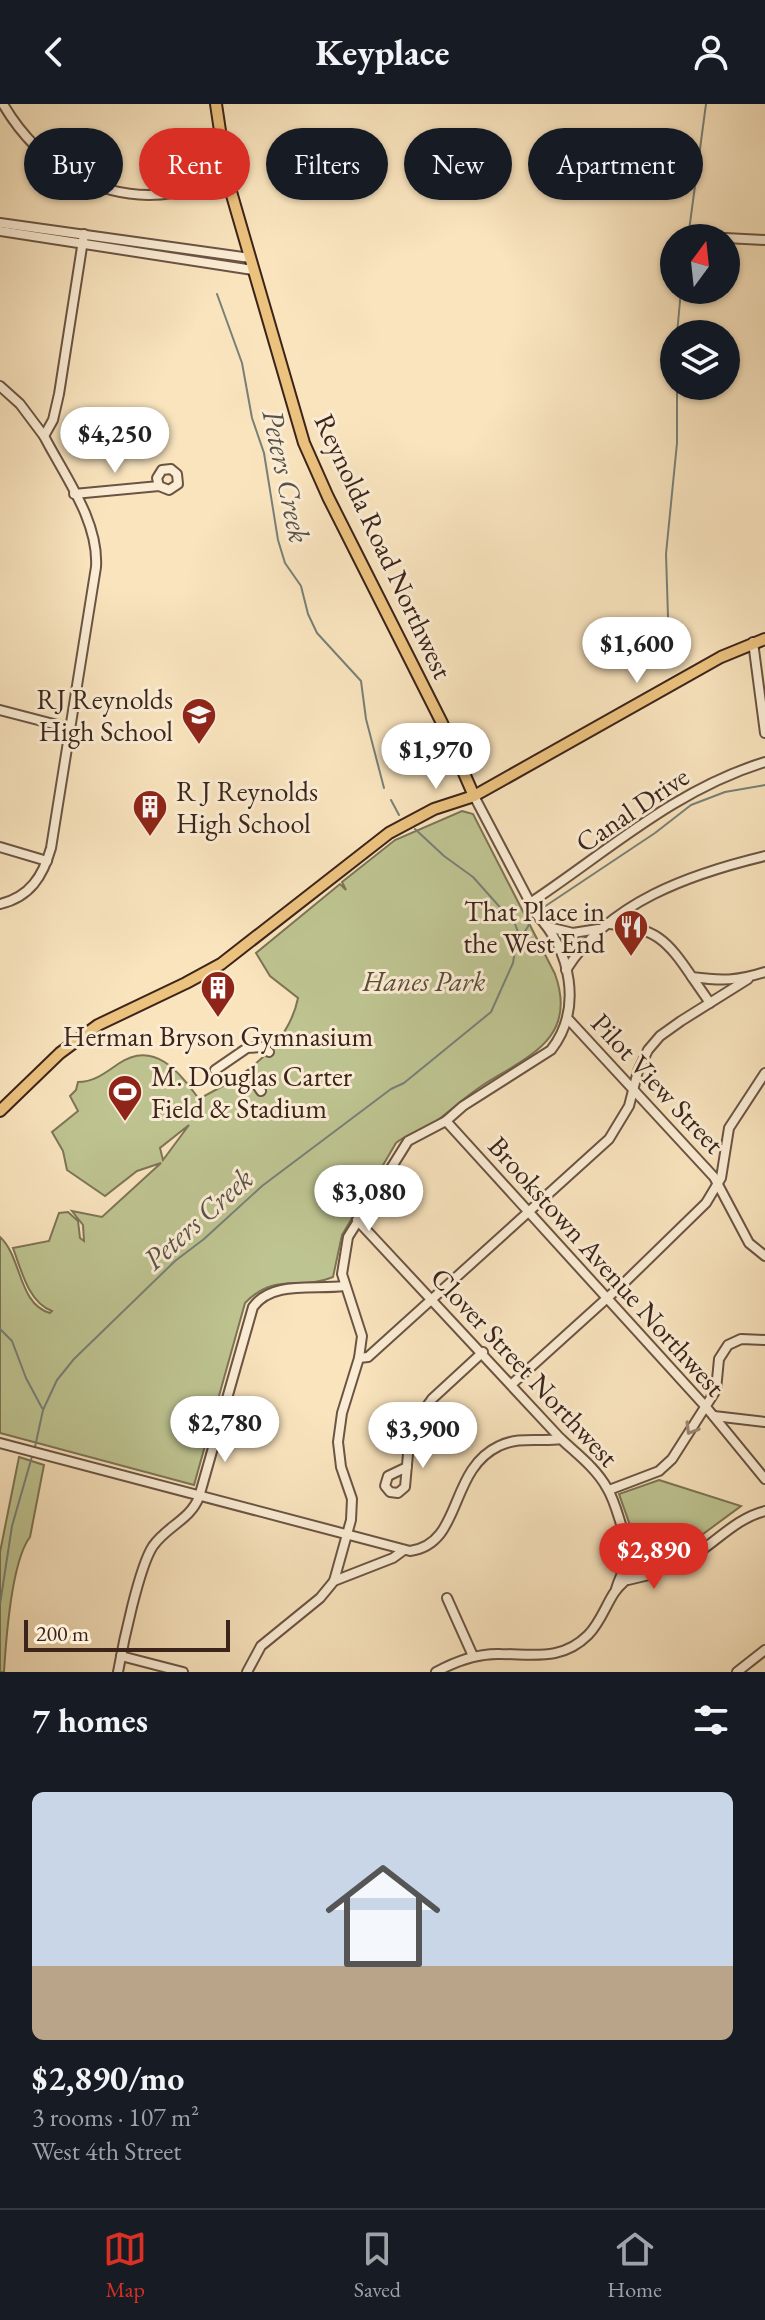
<!DOCTYPE html>
<html lang="en">
<head>
<meta charset="utf-8">
<style>
  body { margin:0; font-family:"EB Garamond",serif; background:#242831; color:#f1f3f6; height:100vh; display:flex; flex-direction:column; font-size:30px; white-space:nowrap }
  * { box-sizing:border-box; margin:0 }
  p { font-size:26px; color:#9ea1a6 }
  .icon { flex:none; width:44px; height:44px; fill:none; stroke:currentColor; stroke-width:2; stroke-linecap:round; stroke-linejoin:round }
  .map { position:relative; height:1568px; overflow:hidden }
  .side { display:flex; flex-direction:column; background:#171b24; flex:1 }
  .side>* { flex:none }
  .hud { position:absolute; left:24px; top:24px; width:718px; height:72px; display:flex; gap:16px }
  .needle { width:52px; rotate:15deg }
  .buttons { position:absolute; left:660px; top:120px; display:grid; gap:16px }
  .buttons a { display:grid; place-items:center; width:80px; height:80px; border-radius:50%; background:#171b24; box-shadow:0 2px 6px #0004; font-size:40px }
  .scale { position:absolute; left:24px; bottom:20px; width:206px; box-sizing:border-box; padding-left:8px; border:4px solid #3c241b; border-top:0; font-size:22px; line-height:28px; white-space:nowrap; color:#3c241b; -webkit-text-stroke:6px #fbedd5; paint-order:stroke }
  .price { position:absolute; translate:-50% -68px; padding:0 18px; border-radius:28px; background:#fff; color:#222; font-size:26px; line-height:52px; filter:drop-shadow(0 2px 4px #0008) }
  .price::after { content:''; position:absolute; left:50%; top:48px; width:24px; height:18px; margin-left:-12px; background:inherit; clip-path:polygon(0 0,100% 0,50% 100%) }
  .price.on { background:#d93025; color:#fff }
  ul { padding:0; list-style:none }
  li { display:grid; align-content:center; gap:16px; height:424px; padding:0 32px }
  li span { display:grid; place-items:center; height:248px; border-radius:12px; color:#555 }
  li>.icon { margin-inline-start:auto }
  span .icon { width:144px; height:144px; fill:#fffc; stroke-width:1 }
  li b { font-size:34px }
  h2 { display:flex; justify-content:space-between; align-items:center; height:96px; padding:0 32px; font-size:34px }
  .tag { padding:0 28px; border-radius:36px; background:#171b24; box-shadow:0 2px 6px #0004; font-size:28px; line-height:72px }
  .tag.on { background:#d93025; color:#fff }
  header { display:flex; justify-content:space-between; align-items:center; height:104px; padding:0 32px; background:#171b24; font-size:36px; font-weight:700 }
  .menu { display:flex; justify-content:space-around; align-items:center; height:112px; border-top:2px solid #363941; background:#171b24; font-size:22px; color:#9ea1a6 }
  .menu a { display:grid; justify-items:center; gap:4px }
  .menu .on { color:#d93025 }
  .map>svg:first-child { display:block }
</style>
</head>
<body>
<header><svg class="icon" aria-label="back" viewBox="0 0 24 24"><path d="M15 5l-7 7 7 7"/></svg>Keyplace<svg class="icon" aria-label="person" viewBox="0 0 24 24"><circle cx="12" cy="8" r="4"/><path d="M4 21q1-7 8-7t8 7"/></svg></header>
<div class="map">
<svg width="765" height="1568" viewBox="0 0 765 1568">
  <rect width="100%" height="100%" fill="#f9e4be"/>
  <filter id="stains"><feTurbulence type="fractalNoise" baseFrequency=".0025" numOctaves="4"/><feColorMatrix values="0 0 0 0 .2 0 0 0 0 .09 0 0 0 0 .02 0 0 0 .5 -.17"/></filter>
  <radialGradient id="worn" r=".72"><stop offset=".6" stop-color="#630" stop-opacity="0"/><stop offset="1" stop-color="#630" stop-opacity=".3"/></radialGradient>
  <g fill="#bec491" stroke="#7d7456" stroke-width="2" fill-rule="evenodd">
    <path d="M462,707L473,710L555,870C578,934 529,952 483,981C466,992 451,1006 434,1019C422,1028 407,1029 396,1039L342,1131L333,1173C300,1187 276,1167 245,1199L194,1381L0,1329V1133C22,1153 18,1200 50,1209L52,1207C28,1198 21,1165 13,1144L49,1137L59,1109L68,1108L78,1117L80,1134L84,1137L83,1121L72,1107L102,1113L161,1059L137,1067L105,1092L67,1066L63,1047L52,1028L78,1007L70,992L76,986L78,978C94,978 105,969 118,960C154,935 179,968 199,995L232,977L235,979L234,975C264,957 291,929 298,894L270,872L256,849L340,780L346,786L342,778L395,736ZM189,1021L163,1056L160,1044Z"/>
    <path d="M19,1353L44,1361L30,1433C11,1458 6,1535 4,1568H0V1448Z"/>
    <path d="M659,1376L741,1402L676,1450C661,1455 649,1455 638,1444L619,1390Z"/>
  </g>
  <g fill="none" stroke-linecap="round" stroke-linejoin="round">
    <g stroke="#778078" stroke-width="2">
      <path d="M688,134L706,0"/>
      <path d="M217,190L242,259L252,314L264,349L278,436L285,459L301,482L308,510L317,529L361,577L366,615L384,684"/>
      <path d="M677,230L681,186"/>
      <path d="M668,513L666,450L677,339V282"/>
      <path d="M391,696L399,711"/>
      <path d="M544,803L655,729L691,701L725,688L765,681"/>
      <path d="M518,839L530,819"/>
      <path d="M0,1225L12,1237L26,1274L42,1304"/>
      <path d="M35,1343L43,1306L57,1276L74,1255L175,1157L204,1135L262,1082L391,985L404,979L491,908L513,859L518,828L515,820L473,773L444,752L415,725"/>
      <path d="M0,1500L12,1422L33,1349"/>
    </g>
    <defs>
      <g id="minor">
        <path d="M3,0C38,60 101,100 173,89C191,86 209,79 227,74"/>
        <path d="M0,119L250,154"/>
        <path d="M0,127L253,166"/>
        <path d="M725,134L765,136"/>
        <path d="M0,282L20,300L44,332"/>
        <path d="M74,390L159,382L169,386L178,380L177,370L171,365L162,366L157,374L159,382"/>
        <path d="M753,538L765,629"/>
        <path d="M0,606L69,624"/>
        <path d="M0,743L47,757"/>
        <path d="M530,799C607,748 674,686 765,658"/>
        <path d="M0,800C30,793 43,772 51,744L96,463C99,417 64,371 44,332L53,316L59,290L84,130"/>
        <path d="M609,820C655,823 667,836 692,873C721,877 737,877 765,868"/>
        <path d="M548,823L573,829L598,825"/>
        <path d="M566,866C609,798 690,770 765,752"/>
        <path d="M692,873L710,899"/>
        <path d="M569,916L714,1073L749,1139L765,1152"/>
        <path d="M215,966L247,944L263,943L269,948"/>
        <path d="M250,971L261,987"/>
        <path d="M446,1017L706,1303L765,1375"/>
        <path d="M357,1116L561,1335C577,1350 596,1364 607,1384C626,1414 621,1476 675,1460C708,1450 729,1416 765,1407"/>
        <path d="M359,1254L368,1253L609,1035L629,1002L638,967L648,946L660,932L681,917L748,875"/>
        <path d="M512,1280L626,1177L706,1099L721,1074L729,1024L765,969"/>
        <path d="M714,1312L765,1318"/>
        <path d="M0,1339L410,1447C463,1440 448,1366 499,1342C519,1332 540,1338 561,1335"/>
        <path d="M407,1363L388,1372L385,1382L390,1388L398,1389L405,1383L409,1339L417,1316L432,1295L483,1248"/>
        <path d="M609,1386L659,1367L672,1355L716,1286L719,1255L728,1241L741,1235L765,1236"/>
        <path d="M621,1467L626,1438"/>
        <path d="M628,1476L649,1471L662,1462"/>
        <path d="M334,1477L393,1454L404,1446"/>
        <path d="M616,1485C620,1472 625,1461 638,1454"/>
        <path d="M447,1494L473,1552"/>
        <path d="M121,1552L183,1568"/>
        <path d="M118,1568C123,1540 139,1463 153,1442C167,1422 190,1416 199,1393L253,1203C272,1176 315,1186 344,1182"/>
        <path d="M247,1568L261,1542L320,1494L334,1477L351,1416L352,1395L341,1363L338,1338L342,1309L359,1254L362,1232L342,1170L348,1133L408,1037L446,1017L463,1002L551,946C583,905 571,846 536,810L474,692"/>
        <path d="M436,1568C456,1557 478,1549 501,1550C534,1550 562,1557 588,1531C600,1519 605,1503 614,1489C624,1474 633,1476 638,1454"/>
        <path d="M737,1568L765,1546"/>
      </g>
      <g id="major">
        <path d="M216,0L227,74L304,339L328,393L442,619L474,692"/>
        <path d="M0,1007L60,949L98,921L186,879L221,860L389,729L434,705L474,692L721,553L765,535"/>
      </g>
    </defs>
    <use href="#minor" stroke="#6b5444" stroke-width="12"/>
    <use href="#major" stroke="#3c241b" stroke-width="14"/>
    <use href="#minor" stroke="#fbedd5" stroke-width="8"/>
    <use href="#major" stroke="#ecc27f" stroke-width="10"/>
  </g>
  <defs><path id="oneway-chevron" d="M-2-3.5L2.5 0L-2 3.5" fill="none" stroke-width="1.6" stroke-linecap="round" stroke-linejoin="round" transform="scale(2)"/></defs>
  <use stroke="#9c8878" href="#oneway-chevron" transform="translate(691 1325) rotate(121)"/>
  <defs>
    <symbol id="school-pin" viewBox="-11 -11 22 30"><path d="M0 17L-7.5 6A9.5 9.5 0 1 1 7.5 6Z" fill="#8f2418" stroke="#fbedd5"/><path d="M0-5L7-2L0 1L-7-2ZM-4 1L0 2.5L4 1V4Q0 6-4 4Z" fill="#fff"/></symbol>
    <symbol id="building-pin" viewBox="-11 -11 22 30"><path d="M0 17L-7.5 6A9.5 9.5 0 1 1 7.5 6Z" fill="#8f2418" stroke="#fbedd5"/><path d="M-4-6H4V6H1V3H-1V6H-4ZM-2.5-4.3h1.7v1.8h-1.7ZM.8-4.3h1.7v1.8H.8ZM-2.5-1h1.7V.8h-1.7ZM.8-1h1.7V.8H.8Z" fill="#fff"/></symbol>
    <symbol id="restaurant-pin" viewBox="-11 -11 22 30"><path d="M0 17L-7.5 6A9.5 9.5 0 1 1 7.5 6Z" fill="#8f2418" stroke="#fbedd5"/><path d="M-5-6h1v4h1v-4h1v4h1v-4h1v5L-1.5 .5V6h-2V.5L-5-1ZM5-6V6H3V1.5H1.5Q1.5-4 5-6Z" fill="#fff"/></symbol>
    <symbol id="stadium-pin" viewBox="-11 -11 22 30"><path d="M0 17L-7.5 6A9.5 9.5 0 1 1 7.5 6Z" fill="#8f2418" stroke="#fbedd5"/><path d="M0-5a6.5 5 0 1 0 0 10a6.5 5 0 1 0 0-10ZM-3.5-1.8h7v3.6h-7Z" fill="#fff"/></symbol>
  </defs>
  <g fill-rule="evenodd">
    <use href="#school-pin" x="179" y="591" width="40" height="54"/>
    <use href="#building-pin" x="130" y="683" width="40" height="54"/>
    <use href="#restaurant-pin" x="611" y="803" width="40" height="54"/>
    <use href="#building-pin" x="198" y="864" width="40" height="54"/>
    <use href="#stadium-pin" x="105" y="968" width="40" height="54"/>
  </g>
  <g text-anchor="middle" stroke-width="6" stroke-linejoin="round" paint-order="stroke">
    <g font-size="28" fill="#3c241b" stroke="#fbedd5">
      <text transform="translate(384 442) rotate(65)" y="10">Reynolda Road Northwest</text>
      <text transform="translate(632 705) rotate(-34)" y="10">Canal Drive</text>
      <text transform="translate(658 979) rotate(47)" y="10">Pilot View Street</text>
      <text transform="translate(607 1162) rotate(48)" y="10">Brookstown Avenue Northwest</text>
      <text transform="translate(525 1263) rotate(47)" y="10">Clover Street Northwest</text>
    </g>
    <g font-size="28" fill="#3c241b" stroke="#fbedd5" text-anchor="end">
      <text x="173" y="605">RJ Reynolds<tspan x="173" dy="32">High School</tspan></text>
      <text x="176" y="697" text-anchor="start">R J Reynolds<tspan x="176" dy="32">High School</tspan></text>
      <text x="605" y="817">That Place in<tspan x="605" dy="32">the West End</tspan></text>
      <text x="218" y="942" text-anchor="middle">Herman Bryson Gymnasium</text>
      <text x="151" y="982" text-anchor="start">M. Douglas Carter<tspan x="151" dy="32">Field &amp; Stadium</tspan></text>
    </g>
    <g font-size="28" font-style="italic" fill="#5c4c38" stroke="#fbedd5">
      <text x="424" y="887">Hanes Park</text>
    </g>
    <g font-size="30" font-style="italic" fill="#59524a" stroke="#fbedd5">
      <text transform="translate(286 372) rotate(78)" y="10">Peters Creek</text>
      <text transform="translate(198 1115) rotate(-42)" y="10">Peters Creek</text>
    </g>
  </g>
  <rect width="100%" height="100%" filter="url(#stains)"/>
  <rect width="100%" height="100%" fill="url(#worn)"/>
</svg>
<div class="buttons">
<a><svg class="needle" viewBox="-14 -14 28 28"><path d="M0-13l5 13h-10z" fill="#e53935"/><path d="M0 13l5-13h-10z" fill="#9ea1a6"/></svg></a>
<a><svg class="icon" aria-label="layers" viewBox="0 0 24 24"><path d="M12 4l9 5-9 5-9-5zM3 14l9 5 9-5"/></svg></a>
</div>
<div class="scale">200 m</div>
<b class="price" style="left:115px;top:371px">$4,250</b>
<b class="price" style="left:637px;top:581px">$1,600</b>
<b class="price" style="left:436px;top:687px">$1,970</b>
<b class="price" style="left:369px;top:1129px">$3,080</b>
<b class="price" style="left:225px;top:1360px">$2,780</b>
<b class="price" style="left:423px;top:1366px">$3,900</b>
<b class="price on" style="left:654px;top:1487px">$2,890</b>
<div class="hud">
<a class="tag">Buy</a>
<a class="tag on">Rent</a>
<a class="tag">Filters</a>
<a class="tag">New</a>
<a class="tag">Apartment</a>
</div>
</div>
<section class="side">
<h2>7 homes<svg class="icon" aria-label="filters" viewBox="0 0 24 24"><path d="M4 7h16M4 17h16"/><circle cx="9" cy="7" r="2"/><circle cx="15" cy="17" r="2"/></svg></h2>
<ul>
<li><span style="background:linear-gradient(#c9d6e8 70%,#b9a48a 0)"><svg class="icon" aria-label="home" viewBox="0 0 24 24"><path d="M3 11l9-7 9 7M6 9v11h12V9"/></svg></span><div><b>$2,890/mo</b><p>3 rooms · 107 m²</p><p>West 4th Street</p></div></li>
</ul>
</section>
<nav class="menu">
<a class="on"><svg class="icon" aria-label="map" viewBox="0 0 24 24"><path d="M3 6l6-2 6 2 6-2v14l-6 2-6-2-6 2zM9 4v14M15 6v14"/></svg>Map</a>
<a><svg class="icon" aria-label="saved" viewBox="0 0 24 24"><path d="M7 4h10v16l-5-4-5 4z"/></svg>Saved</a>
<a><svg class="icon" aria-label="home" viewBox="0 0 24 24"><path d="M3 11l9-7 9 7M6 9v11h12V9"/></svg>Home</a>
</nav>
</body>
</html>
